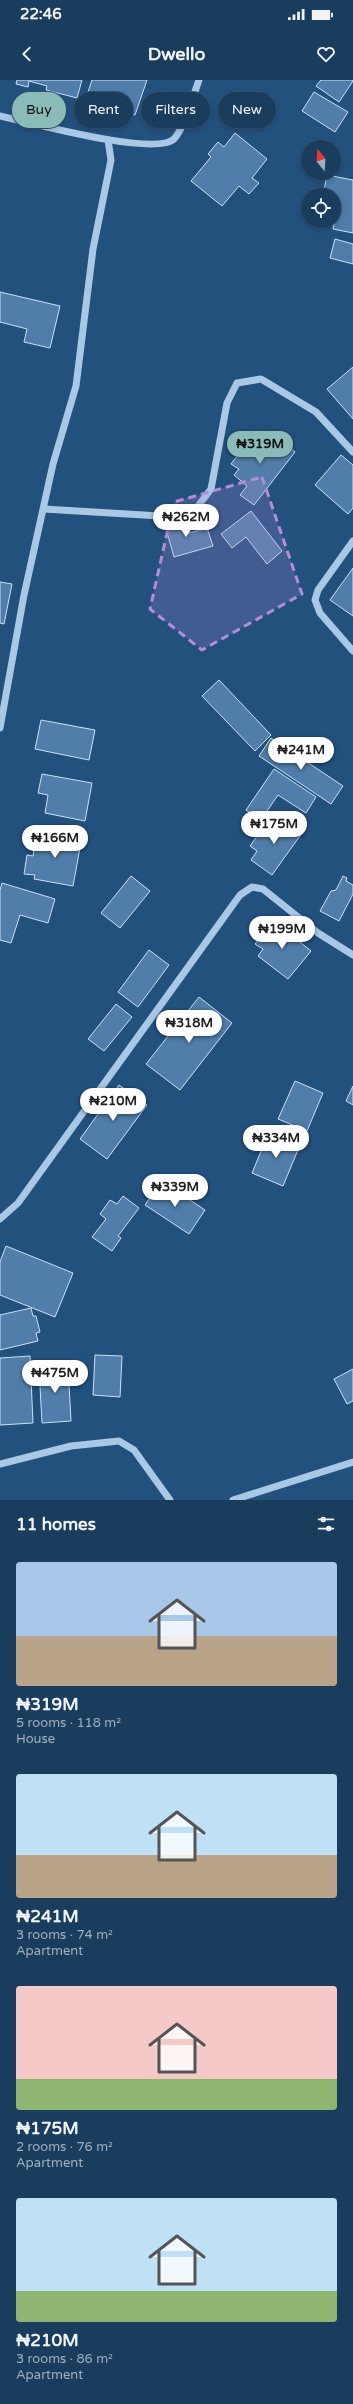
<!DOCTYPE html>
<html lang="en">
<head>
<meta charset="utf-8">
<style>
  body { margin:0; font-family:"Varela Round",sans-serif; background:#274867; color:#f1f3f6; height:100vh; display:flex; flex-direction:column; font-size:15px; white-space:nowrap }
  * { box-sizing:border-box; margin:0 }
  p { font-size:13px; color:#9faebc }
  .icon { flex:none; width:22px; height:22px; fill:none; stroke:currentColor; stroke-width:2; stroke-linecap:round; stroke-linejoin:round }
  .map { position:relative; height:1420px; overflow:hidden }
  .side { display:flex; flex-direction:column; background:#1a3d5e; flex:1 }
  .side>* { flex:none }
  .hud { position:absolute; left:12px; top:12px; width:329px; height:36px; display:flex; gap:8px }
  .needle { width:26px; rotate:342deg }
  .fabs { position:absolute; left:301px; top:60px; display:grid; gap:8px }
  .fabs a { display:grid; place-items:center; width:40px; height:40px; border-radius:50%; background:#1a3d5e; box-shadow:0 2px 6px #0003,0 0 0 1px #385673; font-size:20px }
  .price { position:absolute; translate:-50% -34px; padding:0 9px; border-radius:14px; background:#fff; color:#222; font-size:13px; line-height:26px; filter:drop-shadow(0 1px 2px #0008) }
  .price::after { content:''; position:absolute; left:50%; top:24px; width:12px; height:9px; margin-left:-6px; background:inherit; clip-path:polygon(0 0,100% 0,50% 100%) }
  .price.active { background:#8bbbb9; color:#111 }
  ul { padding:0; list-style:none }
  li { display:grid; align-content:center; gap:8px; height:212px; padding:0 16px }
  li span { display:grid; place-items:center; height:124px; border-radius:4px; color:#555 }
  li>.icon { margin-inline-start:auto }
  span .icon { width:72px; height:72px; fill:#fffc; stroke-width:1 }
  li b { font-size:17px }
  h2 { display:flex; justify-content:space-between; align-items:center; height:48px; padding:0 16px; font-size:17px }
  .pill { padding:0 14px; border-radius:18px; background:#1a3d5e; box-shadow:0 2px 6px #0003,0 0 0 1px #385673; font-size:14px; line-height:36px }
  .pill.active { background:#8bbbb9; color:#111 }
  .status { display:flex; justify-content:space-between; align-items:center; height:28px; padding:0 20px; background:#1a3d5e; direction:ltr }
  .status svg { height:11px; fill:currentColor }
  header { display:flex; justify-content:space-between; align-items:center; height:52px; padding:0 16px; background:#1a3d5e; font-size:18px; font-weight:800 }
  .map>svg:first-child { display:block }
</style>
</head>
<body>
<div class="status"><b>22:46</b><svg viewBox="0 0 49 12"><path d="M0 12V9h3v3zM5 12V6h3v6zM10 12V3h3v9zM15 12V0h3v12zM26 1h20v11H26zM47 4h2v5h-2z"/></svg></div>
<header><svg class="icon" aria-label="back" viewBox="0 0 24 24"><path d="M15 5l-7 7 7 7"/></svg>Dwello<svg class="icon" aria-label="heart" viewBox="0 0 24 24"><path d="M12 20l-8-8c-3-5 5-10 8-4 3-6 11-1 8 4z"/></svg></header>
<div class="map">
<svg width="353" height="1420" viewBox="0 0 353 1420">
  <rect width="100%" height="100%" fill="#23517e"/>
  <g fill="#507da9" stroke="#cce1f5">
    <path d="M17,0H82L77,18L46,10L47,6L29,1L28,7L16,4Z"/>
    <path d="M92,0H147L135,35L130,34L127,43L102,35L104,28L85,21Z"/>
    <path d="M321,0H353V1L339,22L316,6Z"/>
    <path d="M314,12L348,32L335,52L302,31Z"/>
    <path d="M235,53L267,79L252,98L259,103L249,114L239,106L222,126L191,101L211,77L208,74L218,62L224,67Z"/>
    <path d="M327,95L353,100V153L333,149L337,126H334V115H323Z"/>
    <path d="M335,159L353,164V184L330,178Z"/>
    <path d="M0,212L60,226L50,268L24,262L27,249L0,242Z"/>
    <path d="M353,287V339L327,309Z"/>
    <path d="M256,351L271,362L275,357L295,372L254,425L240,415L247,406L234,395L239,389L231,384Z"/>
    <path d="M341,375L353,385V428L348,434L315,405Z"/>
    <path d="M251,431L282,471L267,484L246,457L232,468L221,454Z"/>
    <path d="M181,438L186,454L207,448L213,466L174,477L164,442Z"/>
    <path d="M353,488V536L330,520Z"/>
    <path d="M0,502L12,504L4,544L0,543Z"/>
    <path d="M219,600L271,655L255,671L202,616Z"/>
    <path d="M41,640L95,650L89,680L35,669Z"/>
    <path d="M271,658L343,706L331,724L259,676Z"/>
    <path d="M274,689L316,717L306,733L278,715L261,740L246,730Z"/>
    <path d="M42,694L92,703L85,741L45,733L48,715L38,713Z"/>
    <path d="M280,737L302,753L272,795L251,780L257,771L250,766L265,745L271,749Z"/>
    <path d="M46,751L82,757L73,806L34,799L35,795L24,794L27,775L33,776L35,762L43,764Z"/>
    <path d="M131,796L150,811L120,848L101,833Z"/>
    <path d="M343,796L347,798L346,801L353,805V814L339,841L320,831L331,811L336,810Z"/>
    <path d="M2,803L55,819L48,843L20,835L11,863L0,860V810Z"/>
    <path d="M274,841L311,871L288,899L258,876L263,869L255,864Z"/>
    <path d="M149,870L169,885L138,927L118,912Z"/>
    <path d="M199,917L232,943L180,1010L146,984Z"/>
    <path d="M116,924L132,937L104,971L88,959Z"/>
    <path d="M295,1001L323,1013L307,1051L278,1039Z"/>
    <path d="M119,1005L147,1025L107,1079L80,1059Z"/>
    <path d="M353,1006V1025L346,1021Z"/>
    <path d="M269,1052L300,1065L283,1106L252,1093Z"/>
    <path d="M161,1101L205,1130L189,1154L145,1125Z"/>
    <path d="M123,1116L139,1128L118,1156L121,1158L112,1171L92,1157L106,1139L100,1134L110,1120L117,1124Z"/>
    <path d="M6,1166L73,1193L55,1237L0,1215V1182Z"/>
    <path d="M31,1228L33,1236H36L40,1252L36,1253L38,1261L0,1270V1235Z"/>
    <path d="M95,1275L122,1276L120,1317L93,1315Z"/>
    <path d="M30,1276L33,1343L0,1345V1278Z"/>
    <path d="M68,1286L71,1341L42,1343L39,1288Z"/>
    <path d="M353,1289V1321L347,1324L334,1299Z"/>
  </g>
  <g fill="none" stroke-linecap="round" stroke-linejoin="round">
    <g stroke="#a9c8e6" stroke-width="7">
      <path d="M0,36C28,42 155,77 174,59C185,47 193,16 199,0"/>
      <path d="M44,429L160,436L195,430L211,409L227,323L237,303L261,299L316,332L353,372"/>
      <path d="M353,461L318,510L315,520L320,533L353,571"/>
      <path d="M0,648L24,515L53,384L76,306L93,169L111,80L108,60"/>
      <path d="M0,1139L18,1123L240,815L252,807L263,809L318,853L353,875"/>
      <path d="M0,1384L71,1366L119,1361L134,1370L170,1420"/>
      <path d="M233,1420L353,1382"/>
    </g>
  </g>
  <path fill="#b68bdc" fill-opacity="0.2" stroke="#b68bdc" stroke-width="3" stroke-dasharray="8 5" stroke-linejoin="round" d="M262,397L302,514L202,570L150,529L174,422Z"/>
</svg>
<div class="fabs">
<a><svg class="needle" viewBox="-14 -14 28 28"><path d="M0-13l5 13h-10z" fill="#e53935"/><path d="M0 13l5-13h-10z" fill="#9faebc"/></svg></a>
<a><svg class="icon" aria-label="locate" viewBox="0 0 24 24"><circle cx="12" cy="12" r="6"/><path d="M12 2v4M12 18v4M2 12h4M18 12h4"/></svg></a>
</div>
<b class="price active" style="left:260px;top:385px">₦319M</b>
<b class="price" style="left:186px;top:458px">₦262M</b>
<b class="price" style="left:301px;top:691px">₦241M</b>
<b class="price" style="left:274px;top:765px">₦175M</b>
<b class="price" style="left:55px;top:779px">₦166M</b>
<b class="price" style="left:282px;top:870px">₦199M</b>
<b class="price" style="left:189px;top:964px">₦318M</b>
<b class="price" style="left:113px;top:1042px">₦210M</b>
<b class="price" style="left:276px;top:1079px">₦334M</b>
<b class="price" style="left:175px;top:1128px">₦339M</b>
<b class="price" style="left:55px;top:1314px">₦475M</b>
<div class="hud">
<a class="pill active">Buy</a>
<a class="pill">Rent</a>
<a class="pill">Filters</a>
<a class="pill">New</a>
</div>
</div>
<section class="side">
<h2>11 homes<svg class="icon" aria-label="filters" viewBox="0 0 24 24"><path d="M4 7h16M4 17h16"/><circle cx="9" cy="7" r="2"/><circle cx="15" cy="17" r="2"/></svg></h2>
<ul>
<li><span style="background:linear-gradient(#a9c7e8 60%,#b9a48a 0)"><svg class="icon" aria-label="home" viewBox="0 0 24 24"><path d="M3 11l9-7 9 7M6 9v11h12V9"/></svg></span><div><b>₦319M</b><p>5 rooms · 118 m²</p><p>House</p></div></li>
<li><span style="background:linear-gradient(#bfe0f5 65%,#b9a48a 0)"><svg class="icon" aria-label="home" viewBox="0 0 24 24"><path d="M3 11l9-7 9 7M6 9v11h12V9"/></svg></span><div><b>₦241M</b><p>3 rooms · 74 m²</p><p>Apartment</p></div></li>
<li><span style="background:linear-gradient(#f6c9c9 75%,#8fb573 0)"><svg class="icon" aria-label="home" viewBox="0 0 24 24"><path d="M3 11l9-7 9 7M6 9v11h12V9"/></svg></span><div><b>₦175M</b><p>2 rooms · 76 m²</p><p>Apartment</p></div></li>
<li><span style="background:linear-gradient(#bfe0f5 75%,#8fb573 0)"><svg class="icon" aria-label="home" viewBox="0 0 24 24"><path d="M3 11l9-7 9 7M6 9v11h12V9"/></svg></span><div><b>₦210M</b><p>3 rooms · 86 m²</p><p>Apartment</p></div></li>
</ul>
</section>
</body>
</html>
